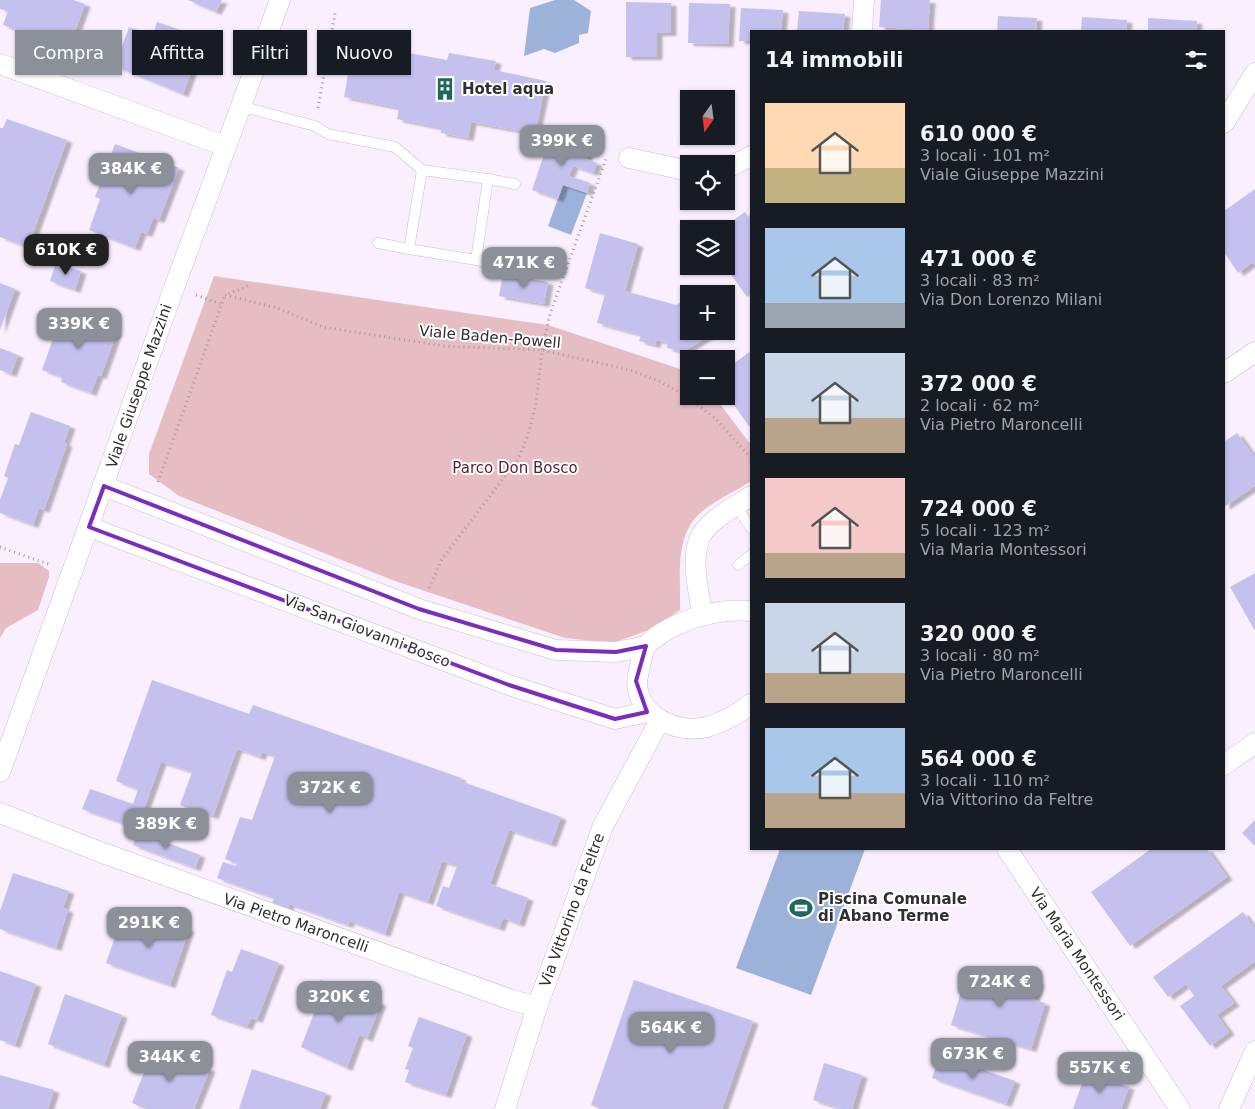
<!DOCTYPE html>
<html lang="it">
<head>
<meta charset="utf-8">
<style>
  body { margin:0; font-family:"DejaVu Sans",sans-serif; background:#242831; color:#f1f3f6; height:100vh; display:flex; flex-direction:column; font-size:19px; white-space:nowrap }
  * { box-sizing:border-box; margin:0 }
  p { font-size:16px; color:#9ea1a6 }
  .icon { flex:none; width:28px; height:28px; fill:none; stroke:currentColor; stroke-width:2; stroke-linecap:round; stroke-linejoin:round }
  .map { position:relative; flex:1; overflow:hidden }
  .side { position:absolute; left:750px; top:30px; width:475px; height:820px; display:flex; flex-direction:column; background:#171b24; border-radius:0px; box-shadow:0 1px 4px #0004 }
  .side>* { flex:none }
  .guide { position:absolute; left:15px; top:30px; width:475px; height:45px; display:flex; gap:10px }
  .needle { width:32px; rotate:194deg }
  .buttons { position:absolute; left:680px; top:90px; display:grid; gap:10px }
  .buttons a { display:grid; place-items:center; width:55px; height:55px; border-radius:0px; background:#171b24; box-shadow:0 1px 4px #0004; font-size:25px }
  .price { position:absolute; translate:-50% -42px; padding:0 11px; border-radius:10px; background:#8c9099; color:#fff; font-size:16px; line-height:32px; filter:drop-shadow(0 1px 2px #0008) }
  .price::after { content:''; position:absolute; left:50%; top:30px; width:15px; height:11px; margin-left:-8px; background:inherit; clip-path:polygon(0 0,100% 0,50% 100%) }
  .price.selected { background:#222; color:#fff }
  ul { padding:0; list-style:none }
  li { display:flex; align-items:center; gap:15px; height:125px; padding:0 15px }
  li span { display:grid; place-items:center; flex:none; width:140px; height:100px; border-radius:0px; color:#555 }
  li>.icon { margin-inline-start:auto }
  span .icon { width:60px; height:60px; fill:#fffc; stroke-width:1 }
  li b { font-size:21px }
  h2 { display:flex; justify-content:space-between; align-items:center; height:60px; padding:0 15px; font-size:21px }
  .pill { padding:0 18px; border-radius:0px; background:#171b24; box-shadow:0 1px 4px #0004; font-size:18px; line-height:45px }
  .pill.selected { background:#8c9099; color:#fff }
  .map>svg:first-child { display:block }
</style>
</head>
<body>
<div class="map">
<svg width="1255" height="1109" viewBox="0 0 1255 1109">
  <defs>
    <filter id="shadow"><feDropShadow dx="5.5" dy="3" stdDeviation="1" flood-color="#0004"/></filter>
  </defs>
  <rect width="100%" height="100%" fill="#faeffe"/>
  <g fill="#e6bdc2">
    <path d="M214,276L548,325L689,372V396H714L751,445V481C735,492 713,501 699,514C674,538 681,578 680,610L649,630L613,643L565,638L395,581L179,496L149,474V454Z"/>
    <path d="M0,563H38L49,571V577L38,610L6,628L0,638Z"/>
  </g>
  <g fill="#9db2db">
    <path d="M555,0H574L591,11L588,33L579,35V43L555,53L544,49L524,56L530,8Z"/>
    <path d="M563,185L587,193L571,235L548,226Z"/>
    <path d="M780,849H865L811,995L736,968Z"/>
  </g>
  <g fill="#c5c1ee" filter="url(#shadow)">
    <path d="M0,0H73L85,4L69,48L3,25L8,11L0,9Z"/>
    <path d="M188,0H222L216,12Z"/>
    <path d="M881,0H930L928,30L879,27Z"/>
    <path d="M626,2L671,3V33H657V57H626Z"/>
    <path d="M689,3L730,4L728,44L688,43Z"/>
    <path d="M741,8L783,10L781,31H751V41H739Z"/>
    <path d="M799,11L845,14L843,31H797Z"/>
    <path d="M998,16L1037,18L1036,31H997Z"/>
    <path d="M1082,17L1127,20L1126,31H1081Z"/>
    <path d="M1148,18L1197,21L1196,31H1148Z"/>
    <path d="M157,22L212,41L202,70L193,67L183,94L115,66L129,27L153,35Z"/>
    <path d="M352,51L396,59L398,51L447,60L449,53L496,61L494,70L546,81L535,134L471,122L468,138L441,133V128L397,119L399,108L344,97Z"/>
    <path d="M7,119L67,140L28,247L0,237V128H3Z"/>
    <path d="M551,134L590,147L586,159L597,163L593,173L573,166L569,176L590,183L587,193L563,185L558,199L532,190Z"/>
    <path d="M115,144L179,168L159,220L153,218L147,234L141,232L135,248L89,230L100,199L95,197Z"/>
    <path d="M1255,189V265L1253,262L1238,273L1224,252V211Z"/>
    <path d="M745,212L751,221V293L747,297L725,266L726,229H721Z"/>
    <path d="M600,233L638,244L625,291L676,305L689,297V331H716L683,352L667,348L668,343L656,340L655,345L639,341L641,335L597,323L605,294L585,288Z"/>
    <path d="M56,263L81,271L75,290L50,281Z"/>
    <path d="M503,274L548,282L544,304L499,296Z"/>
    <path d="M0,283L15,289L0,330Z"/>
    <path d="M64,308L94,318L92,322L117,331L101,376L98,375L91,393L61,382L62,377L42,370Z"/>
    <path d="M0,348L18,355L11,374L0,370Z"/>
    <path d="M751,351V429L726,394V369Z"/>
    <path d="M31,412L70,426L64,443L67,444L44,510L39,508L33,525L0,513V500L8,478L4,476L15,444L19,445Z"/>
    <path d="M1237,433L1255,458V486L1224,507V442Z"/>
    <path d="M1255,573V631L1230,587Z"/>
    <path d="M152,680L249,714L253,705L461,778L460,781L561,817L551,844L509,830L490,884L528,898L519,924L503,918L499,928L436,906L443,886L449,888L457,866L442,861L428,902L399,892L385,934L349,921L348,925L289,904L288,908L272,903L274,898L217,878L223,862L236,866L237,863L225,859L240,817L252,820L275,756L262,752L260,757L237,749L213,816L180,805L192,772L161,762L137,828L82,809L90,789L133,804L138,789L116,781Z"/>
    <path d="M1255,820V846L1242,833Z"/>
    <path d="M138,832L200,855L195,868L133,845Z"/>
    <path d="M1151,849H1207L1227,877L1130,946L1091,892Z"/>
    <path d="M13,873L69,891L63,908L68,910L56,948L0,929V911Z"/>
    <path d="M1243,912L1255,929V961L1221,986L1234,1003L1217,1015L1229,1032L1210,1046L1180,1006L1194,996L1186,984L1168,997L1153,977Z"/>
    <path d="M149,916L189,929L170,985L106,963L121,920L145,928Z"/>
    <path d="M241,949L279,963L257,1020L251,1018L247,1027L211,1015L227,970L232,972Z"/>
    <path d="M985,967L1009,974L1005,987L1013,989L1017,976L1039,982L1034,1000L1045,1003L1031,1049L951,1025L966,975L981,980Z"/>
    <path d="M0,971L36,984L15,1045L0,1040Z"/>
    <path d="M320,980L381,1003L367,1039L359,1035L347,1068L301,1047L316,1008L310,1006Z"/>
    <path d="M634,980L753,1021L722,1109H601L591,1105Z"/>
    <path d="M65,994L122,1015L104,1065L48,1044Z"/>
    <path d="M419,1017L467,1034L446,1095L405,1082L409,1070L405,1069L413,1048L408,1046Z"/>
    <path d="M154,1047L210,1069L194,1109H147L132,1103Z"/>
    <path d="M940,1055L1015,1081L1006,1104L932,1078Z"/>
    <path d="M824,1063L862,1075L852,1109H842L813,1100Z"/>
    <path d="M252,1069L326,1093L320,1109H239Z"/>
    <path d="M1086,1072L1129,1087L1121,1109H1073Z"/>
    <path d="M0,1075L54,1090L48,1109H0Z"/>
  </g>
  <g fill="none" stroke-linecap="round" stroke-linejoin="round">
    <defs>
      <g id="service">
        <path d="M240,106L315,126L328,134L395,147L422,170L409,249L476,260L488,179L422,170"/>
        <path d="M488,179L515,184"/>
        <path d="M378,243L409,249"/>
        <path d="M476,260L500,265"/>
        <path d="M736,506L751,528"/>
        <path d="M738,565L751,555"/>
      </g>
      <g id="minor">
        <path d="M862,31L864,0"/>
        <path d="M0,64L225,146"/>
        <path d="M1224,123L1255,73"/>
        <path d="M629,158L689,171"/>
        <path d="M726,169L751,156"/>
        <path d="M1224,373L1255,352"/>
        <path d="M104,486L419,609L556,650L616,652L646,646"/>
        <path d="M89,527L509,685L615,719L647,712"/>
        <path d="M751,611C726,609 704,613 681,623C670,628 654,636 646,646C642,651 641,664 639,671C628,710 673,736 707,727C723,722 738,714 751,704"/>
        <path d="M702,614C699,592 691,562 699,540C705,522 736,506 751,496"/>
        <path d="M1224,765L1255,743"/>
        <path d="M0,772L174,288L280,0"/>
        <path d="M0,813L103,853L512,1000L537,1007"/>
        <path d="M1007,849L1180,1109"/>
        <path d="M505,1109L537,1007L603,826L660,720"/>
        <path d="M1229,1109L1255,1051"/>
      </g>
    </defs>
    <use href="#service" stroke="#c9becd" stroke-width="11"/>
    <use href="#minor" stroke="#c9becd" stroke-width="21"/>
    <g stroke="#a29aa5" stroke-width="3" stroke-dasharray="1 4" stroke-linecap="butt">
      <path d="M286,48L303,51"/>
      <path d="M318,108L335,13"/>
      <path d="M248,286L225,295L277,308L323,327L444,346L542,350L630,370L659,381L688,397L716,419L751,458"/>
      <path d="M196,295L220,304"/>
      <path d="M158,482L225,295"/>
      <path d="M0,547L51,565"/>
      <path d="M429,588L442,559L518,459L528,435L536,404L542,350L550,314L606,159"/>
    </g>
    <use href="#service" stroke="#fff" stroke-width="10"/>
    <use href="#minor" stroke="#fff" stroke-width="20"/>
  </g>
  <path fill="none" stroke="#7b2cbf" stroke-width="4" stroke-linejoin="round" d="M104,486L419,609L556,650L616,652L646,646L636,681L647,712L615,719L509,685L89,527Z"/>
  <defs>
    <symbol id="building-bare" viewBox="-9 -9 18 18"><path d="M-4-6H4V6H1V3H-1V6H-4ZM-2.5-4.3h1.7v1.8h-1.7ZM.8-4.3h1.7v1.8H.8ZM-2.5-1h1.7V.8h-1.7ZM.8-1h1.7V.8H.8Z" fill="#1d675e" stroke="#fff" stroke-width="2.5" paint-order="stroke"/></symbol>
    <symbol id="stadium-bare" viewBox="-9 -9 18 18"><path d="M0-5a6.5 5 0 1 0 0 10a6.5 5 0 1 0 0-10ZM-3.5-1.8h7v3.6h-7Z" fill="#1d675e" stroke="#fff" stroke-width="2.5" paint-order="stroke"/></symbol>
  </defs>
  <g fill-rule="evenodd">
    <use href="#building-bare" x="429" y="73" width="32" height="32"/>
    <use href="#stadium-bare" x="785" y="892" width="32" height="32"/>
  </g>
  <g text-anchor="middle" stroke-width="4" stroke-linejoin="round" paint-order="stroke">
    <g font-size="15" font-weight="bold" fill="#312d32" stroke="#fff" text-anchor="start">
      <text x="462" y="94">Hotel aqua</text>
      <text x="818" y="904">Piscina Comunale<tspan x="818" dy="17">di Abano Terme</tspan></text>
    </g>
    <g font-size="15" fill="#312d32" stroke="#fff">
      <text transform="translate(490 337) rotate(5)" y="5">Viale Baden-Powell</text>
      <text transform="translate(139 386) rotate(-71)" y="5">Viale Giuseppe Mazzini</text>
      <text transform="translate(367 631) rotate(21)" y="5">Via San Giovanni Bosco</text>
      <text transform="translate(572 910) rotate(-70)" y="5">Via Vittorino da Feltre</text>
      <text transform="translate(296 923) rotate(19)" y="5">Via Pietro Maroncelli</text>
      <text transform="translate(1077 954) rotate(56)" y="5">Via Maria Montessori</text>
    </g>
    <g font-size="15" fill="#5a1b2a" stroke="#fff">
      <text x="515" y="473">Parco Don Bosco</text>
    </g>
  </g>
</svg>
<div class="buttons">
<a><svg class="needle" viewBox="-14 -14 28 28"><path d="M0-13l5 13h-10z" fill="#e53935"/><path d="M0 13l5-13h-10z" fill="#9ea1a6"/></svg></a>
<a><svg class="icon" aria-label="locate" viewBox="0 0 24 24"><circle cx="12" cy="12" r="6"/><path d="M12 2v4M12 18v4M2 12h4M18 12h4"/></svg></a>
<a><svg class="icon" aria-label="layers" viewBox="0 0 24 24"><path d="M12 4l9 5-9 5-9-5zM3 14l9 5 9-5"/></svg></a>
<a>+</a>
<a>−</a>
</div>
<b class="price" style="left:562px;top:167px">399K €</b>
<b class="price" style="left:131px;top:195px">384K €</b>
<b class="price selected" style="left:66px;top:276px">610K €</b>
<b class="price" style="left:524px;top:289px">471K €</b>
<b class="price" style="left:79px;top:350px">339K €</b>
<b class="price" style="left:330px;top:814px">372K €</b>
<b class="price" style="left:166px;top:850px">389K €</b>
<b class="price" style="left:149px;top:949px">291K €</b>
<b class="price" style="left:1000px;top:1008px">724K €</b>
<b class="price" style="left:339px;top:1023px">320K €</b>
<b class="price" style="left:671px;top:1054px">564K €</b>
<b class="price" style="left:973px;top:1080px">673K €</b>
<b class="price" style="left:170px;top:1083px">344K €</b>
<b class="price" style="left:1100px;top:1094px">557K €</b>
<div class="guide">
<a class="pill selected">Compra</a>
<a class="pill">Affitta</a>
<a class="pill">Filtri</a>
<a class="pill">Nuovo</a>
</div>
<section class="side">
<h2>14 immobili<svg class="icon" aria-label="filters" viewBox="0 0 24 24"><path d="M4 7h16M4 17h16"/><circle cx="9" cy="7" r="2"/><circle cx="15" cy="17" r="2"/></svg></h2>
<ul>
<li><span style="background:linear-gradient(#ffd9b3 65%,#c2b280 0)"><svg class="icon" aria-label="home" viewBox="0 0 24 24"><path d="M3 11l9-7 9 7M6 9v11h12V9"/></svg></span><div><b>610 000 €</b><p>3 locali · 101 m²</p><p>Viale Giuseppe Mazzini</p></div></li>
<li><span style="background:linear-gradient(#a9c7e8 75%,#9aa5b1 0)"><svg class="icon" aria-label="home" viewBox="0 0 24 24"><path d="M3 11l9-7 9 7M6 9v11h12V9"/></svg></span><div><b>471 000 €</b><p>3 locali · 83 m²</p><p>Via Don Lorenzo Milani</p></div></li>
<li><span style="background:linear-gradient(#c9d6e8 65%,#b9a48a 0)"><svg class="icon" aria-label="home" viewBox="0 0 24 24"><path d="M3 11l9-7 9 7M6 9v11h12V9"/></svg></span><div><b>372 000 €</b><p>2 locali · 62 m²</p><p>Via Pietro Maroncelli</p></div></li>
<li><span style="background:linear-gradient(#f6c9c9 75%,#b9a48a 0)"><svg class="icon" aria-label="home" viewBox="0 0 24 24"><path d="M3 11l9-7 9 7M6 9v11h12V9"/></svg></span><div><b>724 000 €</b><p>5 locali · 123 m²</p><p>Via Maria Montessori</p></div></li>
<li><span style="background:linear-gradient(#c9d6e8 70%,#b9a48a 0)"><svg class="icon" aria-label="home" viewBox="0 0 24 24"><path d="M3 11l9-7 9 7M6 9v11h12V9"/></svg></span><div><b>320 000 €</b><p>3 locali · 80 m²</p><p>Via Pietro Maroncelli</p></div></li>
<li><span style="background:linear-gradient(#a9c7e8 65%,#b9a48a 0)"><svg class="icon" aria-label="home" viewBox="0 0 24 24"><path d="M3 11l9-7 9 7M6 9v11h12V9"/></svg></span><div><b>564 000 €</b><p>3 locali · 110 m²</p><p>Via Vittorino da Feltre</p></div></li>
</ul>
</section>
</div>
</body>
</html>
